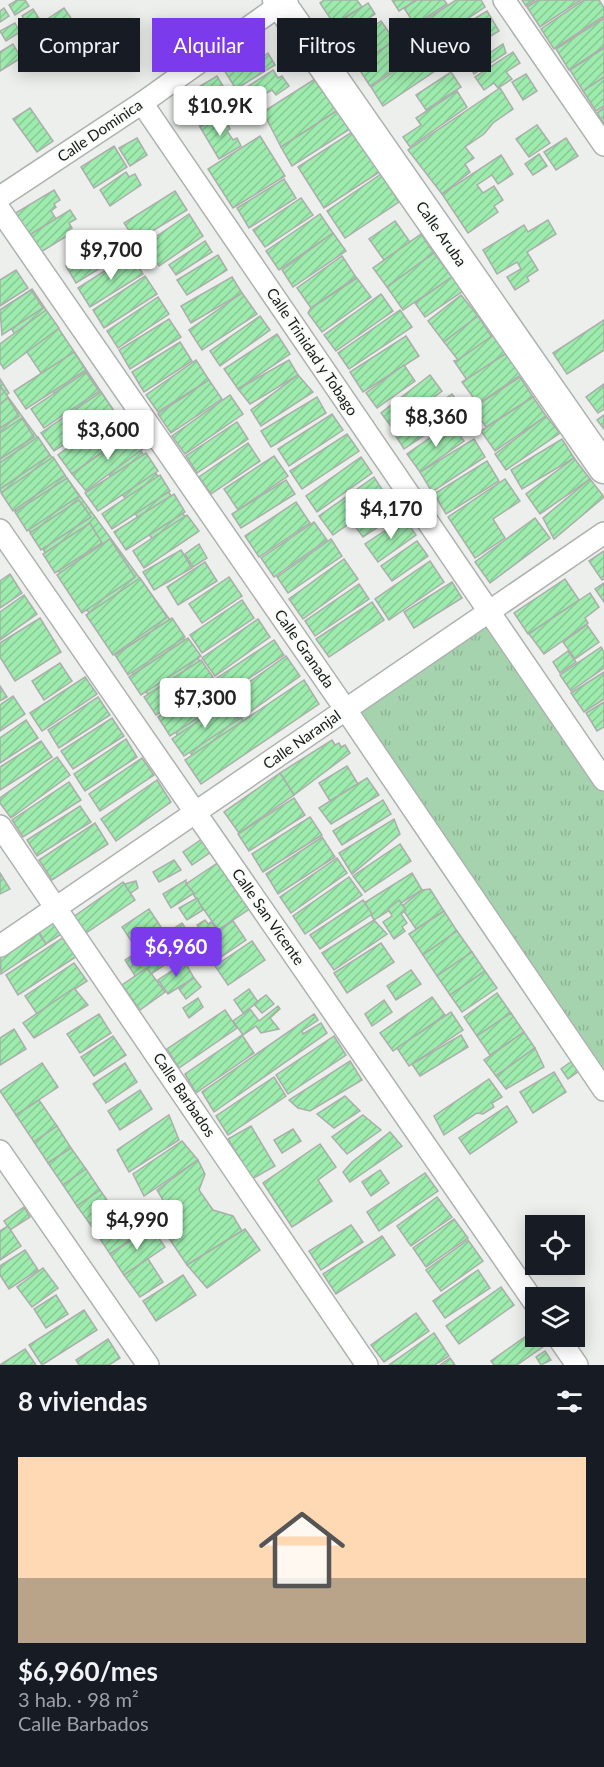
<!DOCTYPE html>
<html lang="es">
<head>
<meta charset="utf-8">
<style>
  body { margin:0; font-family:Lato,sans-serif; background:#242831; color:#f1f3f6; height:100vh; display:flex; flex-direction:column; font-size:22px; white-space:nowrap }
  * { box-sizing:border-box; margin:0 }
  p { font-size:20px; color:#9ea1a6 }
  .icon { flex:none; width:33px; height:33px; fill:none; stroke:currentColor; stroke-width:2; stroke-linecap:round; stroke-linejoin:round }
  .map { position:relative; height:1365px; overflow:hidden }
  .panel { display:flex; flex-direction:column; background:#171b24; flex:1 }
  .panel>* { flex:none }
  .banner { position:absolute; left:18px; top:18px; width:568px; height:54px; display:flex; gap:12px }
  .tools { position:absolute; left:525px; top:1215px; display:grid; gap:12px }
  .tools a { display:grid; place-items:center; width:60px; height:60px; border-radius:0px; background:#171b24; box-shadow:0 3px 15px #0003; font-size:30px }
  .price { position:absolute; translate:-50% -51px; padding:0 14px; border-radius:6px; background:#fff; color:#222; font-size:20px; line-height:39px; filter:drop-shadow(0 2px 3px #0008) }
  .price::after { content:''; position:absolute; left:50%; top:36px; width:18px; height:14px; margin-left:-9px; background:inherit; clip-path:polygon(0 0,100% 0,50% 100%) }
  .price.current { background:#7c3aed; color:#fff }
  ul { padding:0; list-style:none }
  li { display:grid; align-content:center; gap:12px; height:318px; padding:0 18px }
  li span { display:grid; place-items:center; height:186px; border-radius:0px; color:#555 }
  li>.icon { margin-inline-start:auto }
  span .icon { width:108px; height:108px; fill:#fffc; stroke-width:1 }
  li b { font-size:26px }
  h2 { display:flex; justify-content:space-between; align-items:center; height:72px; padding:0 18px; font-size:26px }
  .tag { padding:0 21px; border-radius:0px; background:#171b24; box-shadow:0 3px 15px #0003; font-size:21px; line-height:54px }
  .tag.current { background:#7c3aed; color:#fff }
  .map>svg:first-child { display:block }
</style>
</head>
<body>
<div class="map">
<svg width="604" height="1365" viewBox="0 0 604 1365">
  <defs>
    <pattern id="grass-tufts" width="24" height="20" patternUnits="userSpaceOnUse" patternTransform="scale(1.5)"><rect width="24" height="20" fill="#a5d3ad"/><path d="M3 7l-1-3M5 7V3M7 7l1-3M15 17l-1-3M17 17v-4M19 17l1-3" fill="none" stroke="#8db594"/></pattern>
    <pattern id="building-hatch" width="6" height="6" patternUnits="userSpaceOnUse" patternTransform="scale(1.5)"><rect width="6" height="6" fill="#9eebae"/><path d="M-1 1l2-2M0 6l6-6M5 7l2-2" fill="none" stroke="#87c995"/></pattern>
  </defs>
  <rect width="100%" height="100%" fill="#ecefec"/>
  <path fill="url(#grass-tufts)" d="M486,622L604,792V1069L354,712Z"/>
  <g fill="url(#building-hatch)" stroke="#abaeab" stroke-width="1.5">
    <path d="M17,0H25L29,6L15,15L9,5Z"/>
    <path d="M324,0H357L362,7L334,24L320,3Z"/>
    <path d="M392,0H417L399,11Z"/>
    <path d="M417,0H444L447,4L415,25L404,8Z"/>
    <path d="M456,0H481L485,7L428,45L415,27Z"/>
    <path d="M522,0H535L526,6Z"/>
    <path d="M538,0H581L540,27L527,7Z"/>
    <path d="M584,0H599L604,8V16L554,49L541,29Z"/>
    <path d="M368,3L375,14L359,25L364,32L344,45L332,27Z"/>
    <path d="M4,8L9,16L0,22V11Z"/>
    <path d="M64,8L73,21L58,31L49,18Z"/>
    <path d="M33,9L40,20L29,26L22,16Z"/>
    <path d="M487,11L499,31L458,56L446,36Z"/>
    <path d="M604,18V47L569,70L556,49Z"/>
    <path d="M381,21L395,41L357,66L344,46Z"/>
    <path d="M15,23L20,32L6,41L0,31Z"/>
    <path d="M412,29L425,48L370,86L357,66Z"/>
    <path d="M13,44L21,58L0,71V52Z"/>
    <path d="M503,44L506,53L474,74L464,57L482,45L488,54Z"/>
    <path d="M604,48V77L583,91L570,70Z"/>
    <path d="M259,49L264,56L268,53L275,65L236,89L224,70Z"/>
    <path d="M426,50L438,69L383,106L371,87Z"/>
    <path d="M513,52L520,63L506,72L512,79L498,88L494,83L484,90L475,77Z"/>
    <path d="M273,70L278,78L282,76L289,86L276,95L272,90L265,94L263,91L245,104L238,93Z"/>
    <path d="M451,72L461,87L426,110L416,95Z"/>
    <path d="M526,74L537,91L523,100L512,82Z"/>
    <path d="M217,76L234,105L200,126L182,97Z"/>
    <path d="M318,77L341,108L281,147L263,112Z"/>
    <path d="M604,77V106L596,111L583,91Z"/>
    <path d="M500,88L513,109L493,123L484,134L465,147L474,158L465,164L470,172L442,194L408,150Z"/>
    <path d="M457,91L467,107L410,147L403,137L421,125L416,118Z"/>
    <path d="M30,108L53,141L37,152L13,119Z"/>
    <path d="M341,108L353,127L292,166L281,147Z"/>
    <path d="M604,108V124L597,113Z"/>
    <path d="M222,114L230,129L227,131L233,140L237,138L241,146L219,159L200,127Z"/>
    <path d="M537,125L550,143L529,157L516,139Z"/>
    <path d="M355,130L381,171L324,208L298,167Z"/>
    <path d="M260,136L285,176L233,208L208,169Z"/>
    <path d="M137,138L147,155L130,166L119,148Z"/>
    <path d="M566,138L578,156L556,170L544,152Z"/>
    <path d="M114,146L127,167L94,188L81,167Z"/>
    <path d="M539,154L547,166L533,175L525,164Z"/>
    <path d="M501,155L513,174L498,184L492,175L477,185L483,193L494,186L503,200L494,206L498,212L468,233L442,194Z"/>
    <path d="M126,172L129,177L135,174L141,185L110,206L100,190Z"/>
    <path d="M381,174L399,202L345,238L327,211Z"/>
    <path d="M284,179L296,198L249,228L237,208Z"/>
    <path d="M54,190L60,200L54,204L56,207L51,211L56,219L28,236L14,214Z"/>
    <path d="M175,191L187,210L136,241L124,223Z"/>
    <path d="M301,198L313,215L265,247L253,230Z"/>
    <path d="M70,210L76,219L69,223L72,228L68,231L70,234L41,252L31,234Z"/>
    <path d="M189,214L203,236L159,266L144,245Z"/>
    <path d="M320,214L333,233L279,270L266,251Z"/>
    <path d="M548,220L556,234L527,252L538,270L527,277L529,281L515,290L507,277L521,269L517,262L497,274L483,250L524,225L528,232Z"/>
    <path d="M395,221L410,242L384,260L369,239Z"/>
    <path d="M120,232L131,249L76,283L66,266Z"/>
    <path d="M333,233L346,251L293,287L282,270Z"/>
    <path d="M421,234L434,253L387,287L373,268Z"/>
    <path d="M205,241L212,252L176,275L169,265Z"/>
    <path d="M434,253L452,277L403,310L387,287Z"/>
    <path d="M131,254L143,274L90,307L78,288Z"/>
    <path d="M218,255L227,270L187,295L177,280Z"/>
    <path d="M342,256L356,277L311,308L297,288Z"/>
    <path d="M16,270L28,288L0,306V280Z"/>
    <path d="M145,276L157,294L104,328L93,310Z"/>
    <path d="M232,277L242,293L191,323L181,306Z"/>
    <path d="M452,277L463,291L425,317L415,303Z"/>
    <path d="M357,278L371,297L322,332L308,313L311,308Z"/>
    <path d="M32,289L196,533L163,555L0,312V310Z"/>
    <path d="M31,290L43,308L2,335L0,310Z"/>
    <path d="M242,293L257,314L202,350L189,330Z"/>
    <path d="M381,294L393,311L336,351L324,335Z"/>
    <path d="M461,295L478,316L444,342L428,321Z"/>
    <path d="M158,297L169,314L118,348L107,331Z"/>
    <path d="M46,310L59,328L4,369L0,363V344Z"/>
    <path d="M400,310L412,327L349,369L338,353Z"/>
    <path d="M260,316L270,330L220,366L210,351Z"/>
    <path d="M478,316L492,337L458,360L444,342Z"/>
    <path d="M169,319L181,337L130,369L119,350Z"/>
    <path d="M604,320V350L567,374L553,353Z"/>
    <path d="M496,333L508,352L467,380L454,361L458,360Z"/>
    <path d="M277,334L290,354L238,389L224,369Z"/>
    <path d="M406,336L419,356L363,392L350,372Z"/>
    <path d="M180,342L192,361L144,392L132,372Z"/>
    <path d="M74,352L86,370L26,409L14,391Z"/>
    <path d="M508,352L525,372L478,404L462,382Z"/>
    <path d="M196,360L209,380L158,412L146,395Z"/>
    <path d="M289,360L298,375L250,404L238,389Z"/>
    <path d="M404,365L415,381L377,408L366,393Z"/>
    <path d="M86,372L99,391L44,428L31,409Z"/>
    <path d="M298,375L313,392L261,426L251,410Z"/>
    <path d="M430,375L442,391L393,429L381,413Z"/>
    <path d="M520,377L533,397L486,427L473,408Z"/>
    <path d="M0,379L9,393L0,399Z"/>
    <path d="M209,380L222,399L171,433L158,414Z"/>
    <path d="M604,384V409L598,413L586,397Z"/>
    <path d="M0,386L255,737L205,773L0,490Z"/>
    <path d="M101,392L114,411L54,451L41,433Z"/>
    <path d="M452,394L463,409L404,449L394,433Z"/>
    <path d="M230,395L243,414L185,454L172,436Z"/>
    <path d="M317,397L326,413L271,447L261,431Z"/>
    <path d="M533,397L546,416L495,451L481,431Z"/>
    <path d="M8,398L19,416L0,428V404Z"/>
    <path d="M118,411L132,430L72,474L58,455Z"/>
    <path d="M332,414L343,430L289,466L278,449Z"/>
    <path d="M604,415V429L597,420Z"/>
    <path d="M546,416L560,433L506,470L495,454Z"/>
    <path d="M22,418L34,437L0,459V433Z"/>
    <path d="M237,422L248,439L197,473L186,456Z"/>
    <path d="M451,423L464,441L420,472L407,454Z"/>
    <path d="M133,431L144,448L86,491L72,474Z"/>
    <path d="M347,434L359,451L302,489L290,471Z"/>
    <path d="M38,437L50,455L0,489V463Z"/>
    <path d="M474,439L485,457L432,492L420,472Z"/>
    <path d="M562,439L574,458L522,489L511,470Z"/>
    <path d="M248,443L260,461L211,494L199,477Z"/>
    <path d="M146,453L158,471L98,511L85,493Z"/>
    <path d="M274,456L288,476L238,510L224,489Z"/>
    <path d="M53,457L65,475L13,511L1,493Z"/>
    <path d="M361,457L372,473L317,512L306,496Z"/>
    <path d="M574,458L590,479L540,514L526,494Z"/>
    <path d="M487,461L499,481L446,514L434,494Z"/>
    <path d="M160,475L170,491L112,529L102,514Z"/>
    <path d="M374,477L387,497L333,535L319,516Z"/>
    <path d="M67,478L79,496L27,531L15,512Z"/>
    <path d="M505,479L520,501L493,519L505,538L475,558L448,517Z"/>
    <path d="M590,479L604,497L554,539L543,518Z"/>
    <path d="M286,480L295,494L241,528L232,514Z"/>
    <path d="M174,494L185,512L126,550L114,532Z"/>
    <path d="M79,500L91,517L41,550L30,533Z"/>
    <path d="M390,501L398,514L363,537L354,525Z"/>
    <path d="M296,502L310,523L259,557L245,536Z"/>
    <path d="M187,515L199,531L144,568L133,551Z"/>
    <path d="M404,518L416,535L378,562L365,544Z"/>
    <path d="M535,518L550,538L490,583L475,562Z"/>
    <path d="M314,522L327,540L274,577L261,558Z"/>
    <path d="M90,523L102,543L55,573L43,554Z"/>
    <path d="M110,539L135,577L82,613L57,575Z"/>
    <path d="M331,539L342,556L288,593L277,577Z"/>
    <path d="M417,541L428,556L392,581L381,566Z"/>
    <path d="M199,544L207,558L193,567L185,554Z"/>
    <path d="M181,550L192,568L154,590L143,572Z"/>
    <path d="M604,551V579L602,580L589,561Z"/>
    <path d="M344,559L358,579L303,619L289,599Z"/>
    <path d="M430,561L444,582L389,620L375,599Z"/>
    <path d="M205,562L217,581L178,605L167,587Z"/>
    <path d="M10,574L22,593L0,608V581Z"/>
    <path d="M229,577L242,596L202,623L189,604Z"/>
    <path d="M140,578L167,617L113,655L86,615Z"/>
    <path d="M565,579L579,600L528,634L514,613Z"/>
    <path d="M452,582L462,598L414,628L404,612Z"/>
    <path d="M604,583V602L595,589Z"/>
    <path d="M359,584L369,599L315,636L305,621Z"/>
    <path d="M590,593L599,607L585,618L588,623L544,654L529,634Z"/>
    <path d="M24,595L37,614L0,640V612Z"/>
    <path d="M242,600L254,618L202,653L190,635Z"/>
    <path d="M372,602L384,620L329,657L316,639Z"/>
    <path d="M40,618L61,652L15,681L0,657V643Z"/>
    <path d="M172,618L185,637L128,675L115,655Z"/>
    <path d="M258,619L270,637L215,676L202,658Z"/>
    <path d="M587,625L599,642L575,659L563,642Z"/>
    <path d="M188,638L201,656L141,695L129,677Z"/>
    <path d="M274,640L284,655L227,693L217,678Z"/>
    <path d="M601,647L604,652V668L571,691L560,675Z"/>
    <path d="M568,651L576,662L560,673L553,662Z"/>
    <path d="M286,656L300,676L243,717L228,697Z"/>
    <path d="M201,660L213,677L156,715L144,697Z"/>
    <path d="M60,663L72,681L44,700L32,681Z"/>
    <path d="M604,672V699L584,712L571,693Z"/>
    <path d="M85,677L97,694L42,731L30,713Z"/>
    <path d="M304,680L319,704L201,784L185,760Z"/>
    <path d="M213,681L225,700L170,736L158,717Z"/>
    <path d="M0,686L7,697L0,701Z"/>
    <path d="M13,696L25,714L0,731V705Z"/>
    <path d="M98,697L110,715L59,748L48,730Z"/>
    <path d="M227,702L239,719L184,756L172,739Z"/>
    <path d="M604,702V727L597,731L586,713Z"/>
    <path d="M112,718L124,736L73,769L61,751Z"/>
    <path d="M26,720L38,738L0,763V738Z"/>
    <path d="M126,739L137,757L85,791L74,774Z"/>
    <path d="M332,740L335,745L339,743L341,747L345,745L350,753L294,795L280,773Z"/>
    <path d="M41,741L52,757L0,790V767Z"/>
    <path d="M57,757L70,775L11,818L0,803V798Z"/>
    <path d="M142,758L154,775L100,811L89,794Z"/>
    <path d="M347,766L358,784L330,801L319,783Z"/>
    <path d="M280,773L294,795L239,833L224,812Z"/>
    <path d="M367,778L379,795L331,824L319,808Z"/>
    <path d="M157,780L171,802L116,841L101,819Z"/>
    <path d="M69,782L81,800L23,837L12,820Z"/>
    <path d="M294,798L305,815L249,851L238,834Z"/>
    <path d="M383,800L391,814L342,845L333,831Z"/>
    <path d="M80,806L91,822L37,856L27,840Z"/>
    <path d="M310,817L322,835L263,872L252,854Z"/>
    <path d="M394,819L400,834L352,874L339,853Z"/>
    <path d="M95,823L108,844L52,880L39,860Z"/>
    <path d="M322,837L335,857L278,894L266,874Z"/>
    <path d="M202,839L211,852L192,865L183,852Z"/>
    <path d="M400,844L411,861L365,892L353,876Z"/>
    <path d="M337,858L347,873L291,913L280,897Z"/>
    <path d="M174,860L181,870L159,882L153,872Z"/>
    <path d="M219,862L251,908L218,930L186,884Z"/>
    <path d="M0,873L10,889L0,894Z"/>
    <path d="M412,873L422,890L374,920L364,903Z"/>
    <path d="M349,877L362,895L305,934L293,916Z"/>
    <path d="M186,880V884L194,893L171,908L163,894Z"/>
    <path d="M136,881L138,888L125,897L118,886Z"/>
    <path d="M123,882L135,900L80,937L69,920Z"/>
    <path d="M430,889L444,911L416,929L401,907L422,890Z"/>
    <path d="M197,898L203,910L187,920L179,908Z"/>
    <path d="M363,900L372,914L320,949L310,935Z"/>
    <path d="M399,900L406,910L401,914L407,923L402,927L405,931L394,939L383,922L392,916L388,909Z"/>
    <path d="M149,909L163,930L136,948L122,927Z"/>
    <path d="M444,911L457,931L423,955L409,934Z"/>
    <path d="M53,914L66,931L46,944L34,924Z"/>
    <path d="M205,920L208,924L211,922L218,930L202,942L197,934L201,931L197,925Z"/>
    <path d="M374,920L387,934L334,970L322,953Z"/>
    <path d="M233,921L246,940L215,961L202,942Z"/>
    <path d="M182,923L196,944L139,982L125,960Z"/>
    <path d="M33,925L46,944L1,974L0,948Z"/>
    <path d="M457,931L472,952L437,976L423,955Z"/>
    <path d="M64,937L77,956L18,995L6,975Z"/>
    <path d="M252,941L265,960L228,985L215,966Z"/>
    <path d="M381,943L394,962L347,993L334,973Z"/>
    <path d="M472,952L485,971L450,995L437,976Z"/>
    <path d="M185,962L194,978L168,994L158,980Z"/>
    <path d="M74,963L87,981L37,1014L25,996Z"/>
    <path d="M147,968L165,992L140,1010L122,985Z"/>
    <path d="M411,970L421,984L396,1000L387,986Z"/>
    <path d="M485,971L497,988L462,1012L450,995Z"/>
    <path d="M194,978L201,987L186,999L179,989Z"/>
    <path d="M74,988L88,1005L34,1038L23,1023Z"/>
    <path d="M249,989L258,1002L243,1013L234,1000Z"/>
    <path d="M497,993L511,1013L477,1036L464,1017Z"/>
    <path d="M266,995L274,1004L262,1013L254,1004Z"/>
    <path d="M432,997L445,1015L393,1051L380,1033Z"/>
    <path d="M198,998L203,1007L189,1018L183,1008Z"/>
    <path d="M384,1000L392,1012L372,1026L365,1014Z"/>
    <path d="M278,1006L280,1009L270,1018L279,1029L261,1033L256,1026L243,1035L233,1021L250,1009L259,1021Z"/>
    <path d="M225,1010L237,1028L179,1068L167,1049Z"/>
    <path d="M451,1012L463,1030L409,1066L397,1048Z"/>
    <path d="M511,1013L524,1032L490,1055L477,1036Z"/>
    <path d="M99,1014L111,1033L80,1053L67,1034Z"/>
    <path d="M314,1014L318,1020L302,1031L303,1034L321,1023L327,1033L214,1112L202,1092Z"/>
    <path d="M14,1029L26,1049L0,1065V1038Z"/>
    <path d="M524,1032L535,1048L496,1076L484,1060Z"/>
    <path d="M242,1035L254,1053L196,1093L185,1074Z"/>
    <path d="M461,1035L468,1047L420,1076L412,1064Z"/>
    <path d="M113,1036L126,1055L94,1076L81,1057Z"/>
    <path d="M334,1036L346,1055L288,1094L276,1075Z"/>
    <path d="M535,1048L544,1067L506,1089L496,1076Z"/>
    <path d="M350,1061L362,1080L310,1111L298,1108L289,1100Z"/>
    <path d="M572,1061L579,1071L568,1079L561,1069Z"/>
    <path d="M42,1063L58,1087L16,1115L0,1091Z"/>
    <path d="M125,1063L137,1082L106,1103L93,1084Z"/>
    <path d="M554,1072L566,1092L533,1113L520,1092Z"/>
    <path d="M274,1077L286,1096L228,1135L216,1116Z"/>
    <path d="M489,1079L502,1097L492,1103L494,1107L483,1114L477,1113L444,1135L434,1116Z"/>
    <path d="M140,1090L152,1109L120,1130L108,1111Z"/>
    <path d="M345,1096L360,1111L334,1128L317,1114Z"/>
    <path d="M39,1100L57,1126L34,1142L16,1115Z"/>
    <path d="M507,1106L517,1122L470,1154L459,1138Z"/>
    <path d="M169,1115L179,1140L129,1172L117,1150Z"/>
    <path d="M363,1115L381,1130L347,1154L332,1137Z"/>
    <path d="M57,1126L71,1148L48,1163L34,1142Z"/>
    <path d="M251,1126L275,1166L252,1179L228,1139Z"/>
    <path d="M293,1129L301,1141L282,1153L274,1140Z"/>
    <path d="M390,1132L402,1146L350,1182L343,1172L352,1162Z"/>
    <path d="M182,1141L198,1160L144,1196L133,1174Z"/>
    <path d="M320,1144L336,1167L318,1180L332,1201L292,1227L263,1183Z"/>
    <path d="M71,1148L86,1169L63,1185L48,1163Z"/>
    <path d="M198,1160L205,1174L199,1190L213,1210L233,1216L242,1231L187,1265L158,1222L170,1212L157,1190Z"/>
    <path d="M86,1169L100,1190L77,1206L63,1185Z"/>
    <path d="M380,1170L389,1183L371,1196L362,1182Z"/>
    <path d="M425,1173L438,1191L379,1231L367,1212Z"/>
    <path d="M100,1190L118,1216L95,1231L77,1206Z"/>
    <path d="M437,1197L452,1217L411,1246L397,1226Z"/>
    <path d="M24,1207L30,1217L10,1230L4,1221Z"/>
    <path d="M118,1216L133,1238L110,1254L95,1231Z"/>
    <path d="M454,1219L468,1238L426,1267L413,1248Z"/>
    <path d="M351,1225L363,1242L321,1270L309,1251Z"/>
    <path d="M8,1226L21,1246L0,1260V1231Z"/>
    <path d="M151,1227L165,1247L124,1275L110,1254Z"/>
    <path d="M245,1229L260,1250L207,1288L187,1265Z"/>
    <path d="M382,1236L395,1255L336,1294L323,1274Z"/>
    <path d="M468,1240L483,1261L441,1291L426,1270Z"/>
    <path d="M25,1250L38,1270L9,1289L0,1275V1266Z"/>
    <path d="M148,1259L163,1282L140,1297L124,1275Z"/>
    <path d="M43,1268L58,1288L32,1307L17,1287Z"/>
    <path d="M478,1270L490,1288L445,1318L433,1301Z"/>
    <path d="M183,1275L196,1295L156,1321L143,1301Z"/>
    <path d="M501,1287L514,1305L459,1344L446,1326Z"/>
    <path d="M56,1295L68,1314L46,1328L34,1309Z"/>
    <path d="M84,1310L97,1330L42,1365L29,1345Z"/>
    <path d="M416,1313L429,1331L384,1362L371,1345Z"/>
    <path d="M533,1331L536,1336L544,1346L517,1365H494L491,1361Z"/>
    <path d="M434,1333L449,1356L435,1365H389Z"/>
    <path d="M108,1339L120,1358L109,1365H79L76,1360Z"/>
    <path d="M25,1349L36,1365H0Z"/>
    <path d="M545,1351L551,1360L541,1365L536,1357Z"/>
    <path d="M450,1358L455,1365H440Z"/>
  </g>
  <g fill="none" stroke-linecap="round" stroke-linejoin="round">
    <defs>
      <g id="street">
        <path d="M504,0L604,145"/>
        <path d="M142,103L604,780"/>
        <path d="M0,197L142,103L287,0"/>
        <path d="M0,210L346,710L604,1090"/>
        <path d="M0,530L536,1305"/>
        <path d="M0,826L367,1365"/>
        <path d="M0,946L604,533"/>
        <path d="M0,1151L148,1365"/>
        <path d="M557,1336L577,1365"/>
      </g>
      <path id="secondary" d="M278,0L604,468"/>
    </defs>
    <use href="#street" stroke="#aeb2af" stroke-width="24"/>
    <use href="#secondary" stroke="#aeb2af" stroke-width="33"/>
    <use href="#street" stroke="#fff" stroke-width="21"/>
    <use href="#secondary" stroke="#fff" stroke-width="30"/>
  </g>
  <g text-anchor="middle" stroke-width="4.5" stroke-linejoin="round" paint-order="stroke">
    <g font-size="15" fill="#181918" stroke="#f9fdfa">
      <text transform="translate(100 131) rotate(-34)" y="5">Calle Dominica</text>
      <text transform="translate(441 234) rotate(55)" y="5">Calle Aruba</text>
      <text transform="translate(312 352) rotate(56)" y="5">Calle Trinidad y Tobago</text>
      <text transform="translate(304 649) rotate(55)" y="5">Calle Granada</text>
      <text transform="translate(302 740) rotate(-35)" y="5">Calle Naranjal</text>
      <text transform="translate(268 917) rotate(55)" y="5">Calle San Vicente</text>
      <text transform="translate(184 1095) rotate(56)" y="5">Calle Barbados</text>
    </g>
  </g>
</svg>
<div class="tools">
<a><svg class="icon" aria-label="locate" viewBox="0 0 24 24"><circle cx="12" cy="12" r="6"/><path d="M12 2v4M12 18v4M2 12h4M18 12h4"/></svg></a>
<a><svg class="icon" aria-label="layers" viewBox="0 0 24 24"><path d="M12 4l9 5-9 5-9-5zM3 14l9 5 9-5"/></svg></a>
</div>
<b class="price" style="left:220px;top:137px">$10.9K</b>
<b class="price" style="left:111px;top:281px">$9,700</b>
<b class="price" style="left:436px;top:448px">$8,360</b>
<b class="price" style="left:108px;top:461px">$3,600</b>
<b class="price" style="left:391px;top:540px">$4,170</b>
<b class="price" style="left:205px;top:729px">$7,300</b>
<b class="price current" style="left:176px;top:978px">$6,960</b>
<b class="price" style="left:137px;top:1251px">$4,990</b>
<div class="banner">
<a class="tag">Comprar</a>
<a class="tag current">Alquilar</a>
<a class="tag">Filtros</a>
<a class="tag">Nuevo</a>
</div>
</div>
<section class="panel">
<h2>8 viviendas<svg class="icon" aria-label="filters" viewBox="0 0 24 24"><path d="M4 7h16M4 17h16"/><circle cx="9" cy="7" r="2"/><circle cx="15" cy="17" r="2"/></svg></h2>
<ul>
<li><span style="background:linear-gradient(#ffd9b3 65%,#b9a48a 0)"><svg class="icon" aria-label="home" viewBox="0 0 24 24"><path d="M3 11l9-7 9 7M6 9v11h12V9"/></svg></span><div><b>$6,960/mes</b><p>3 hab. · 98 m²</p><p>Calle Barbados</p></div></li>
</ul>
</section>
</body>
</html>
